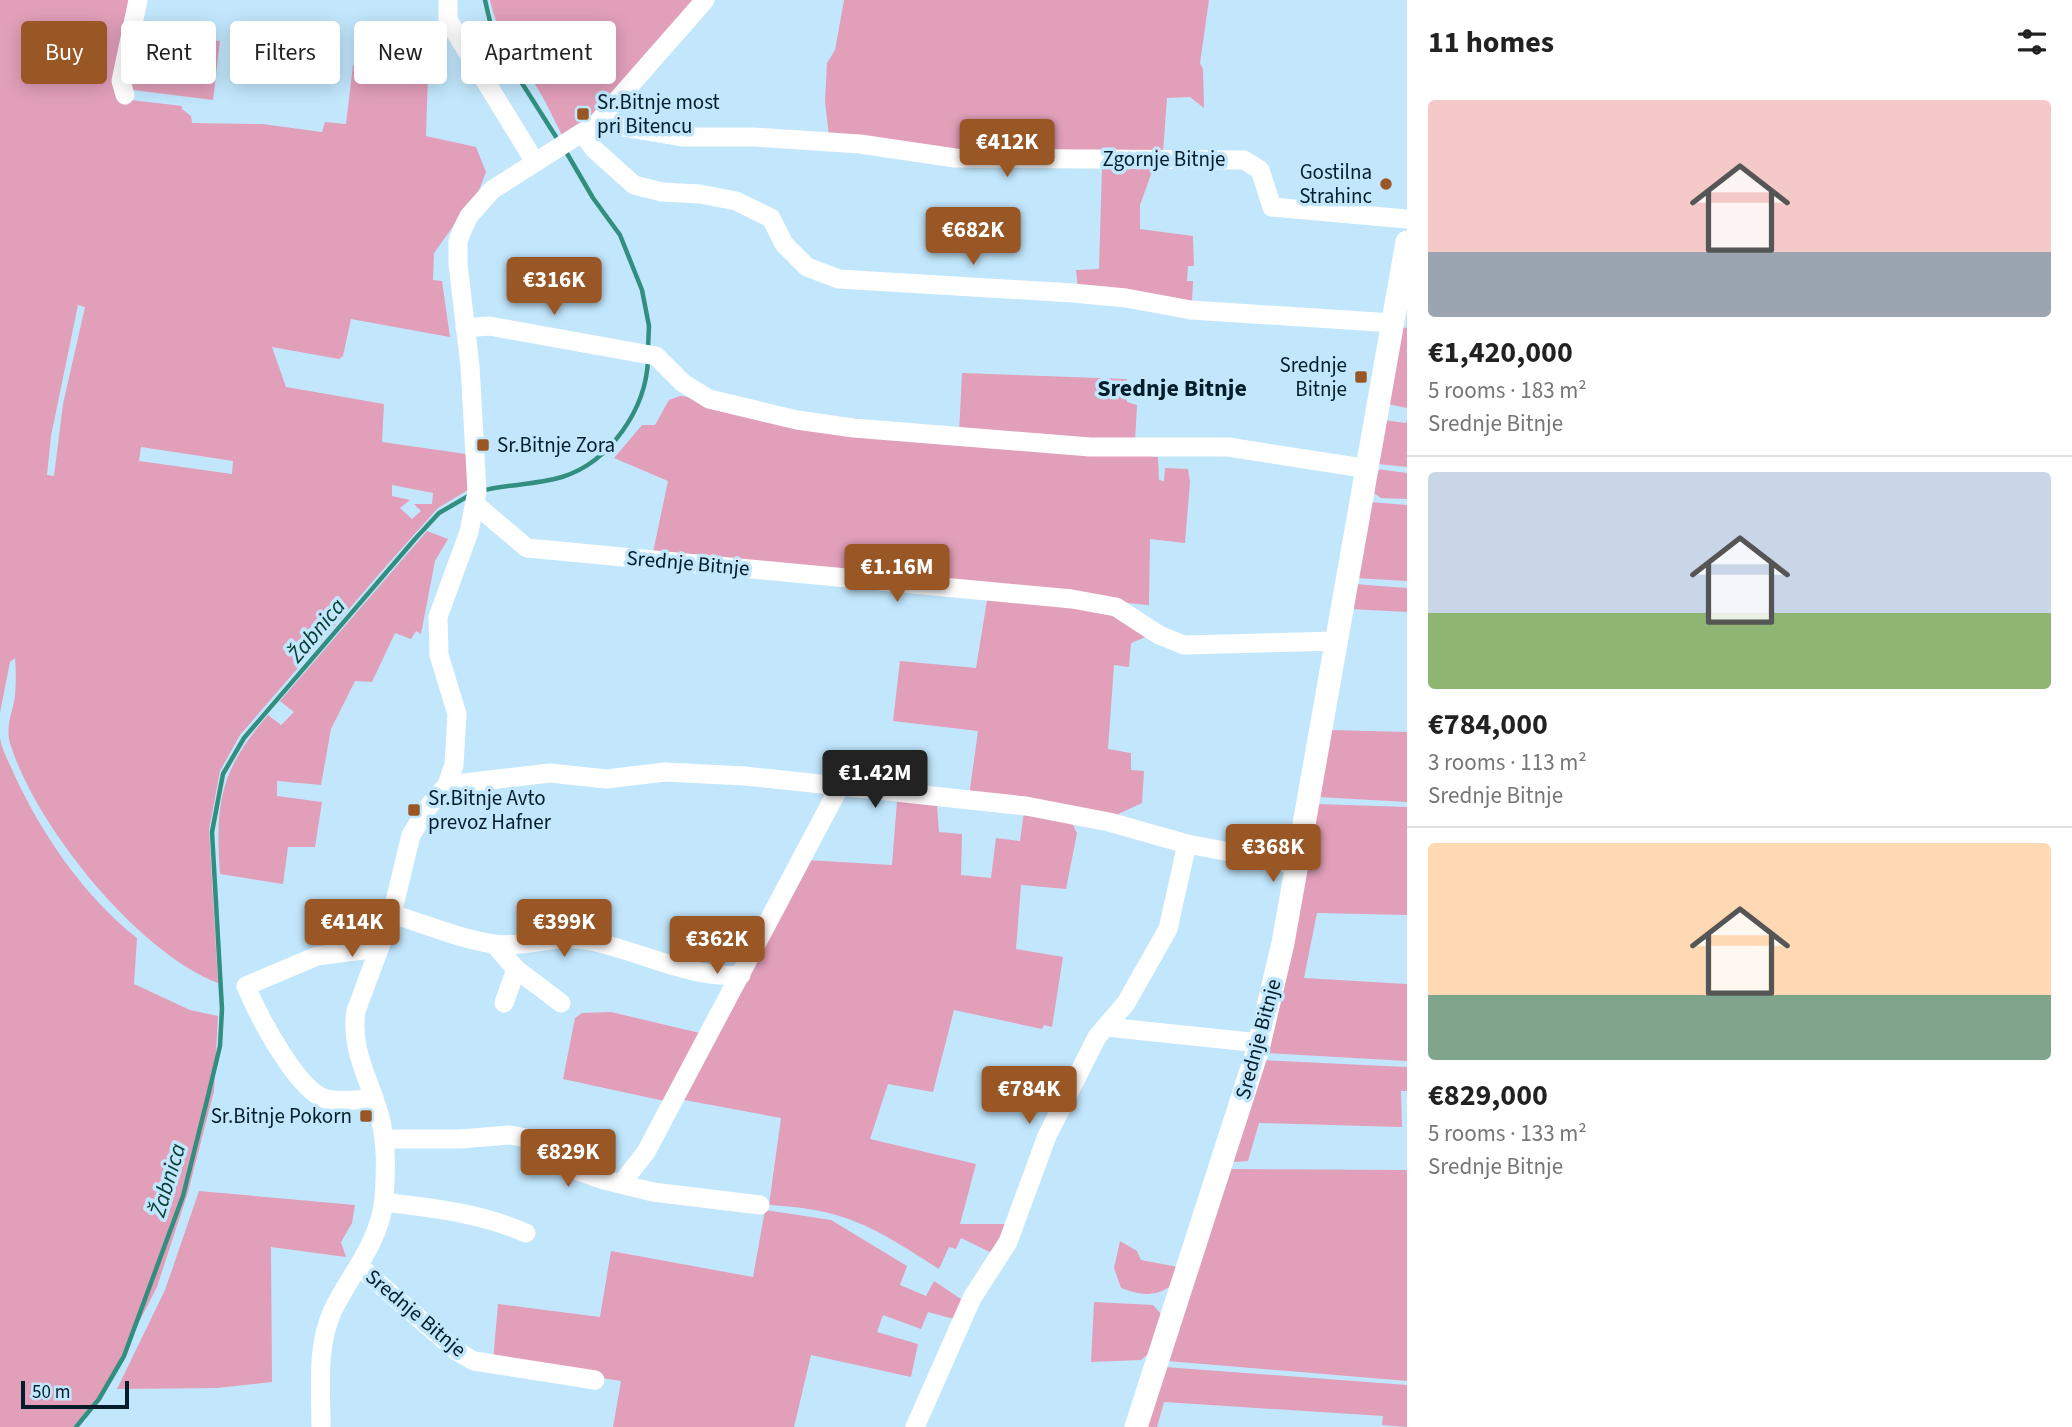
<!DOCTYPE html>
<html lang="en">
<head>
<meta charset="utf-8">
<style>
  body { margin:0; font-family:"Source Sans 3",sans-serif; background:#f2f2f2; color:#222; height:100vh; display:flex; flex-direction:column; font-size:26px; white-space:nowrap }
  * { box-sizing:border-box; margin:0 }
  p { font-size:23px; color:#767676 }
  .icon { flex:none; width:38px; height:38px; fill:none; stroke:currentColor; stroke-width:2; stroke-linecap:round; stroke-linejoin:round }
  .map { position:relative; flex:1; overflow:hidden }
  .sheet { display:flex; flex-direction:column; background:#fff; width:665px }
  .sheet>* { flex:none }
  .hud { position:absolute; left:21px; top:21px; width:665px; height:63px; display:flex; gap:14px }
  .scale { position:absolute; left:21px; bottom:18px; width:108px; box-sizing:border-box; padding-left:7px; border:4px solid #031d2a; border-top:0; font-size:19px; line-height:24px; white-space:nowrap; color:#031d2a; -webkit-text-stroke:5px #c2e7fd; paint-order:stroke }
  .price { position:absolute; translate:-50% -60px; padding:0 16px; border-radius:7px; background:#995725; color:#fff; font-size:23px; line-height:46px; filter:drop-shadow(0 2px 4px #0008) }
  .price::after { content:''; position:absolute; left:50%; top:42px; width:21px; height:16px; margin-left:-10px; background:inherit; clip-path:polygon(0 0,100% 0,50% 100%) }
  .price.current { background:#222; color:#fff }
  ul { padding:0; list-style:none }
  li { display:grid; align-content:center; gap:14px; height:371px; padding:0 21px }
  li+li { border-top:2px solid #e0e0e0 }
  li span { display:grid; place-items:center; height:217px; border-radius:7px; color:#555 }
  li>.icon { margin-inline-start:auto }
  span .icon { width:126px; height:126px; fill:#fffc; stroke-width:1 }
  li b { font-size:30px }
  h2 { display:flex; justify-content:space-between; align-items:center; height:84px; padding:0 21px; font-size:30px }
  .pill { padding:0 24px; border-radius:7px; background:#fff; box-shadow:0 4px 18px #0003; font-size:24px; line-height:63px }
  .pill.current { background:#995725; color:#fff }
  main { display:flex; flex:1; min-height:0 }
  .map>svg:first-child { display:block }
</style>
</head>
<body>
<main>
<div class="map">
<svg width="1407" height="1427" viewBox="0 0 1407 1427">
  <rect width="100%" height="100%" fill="#c2e7fd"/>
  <g fill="#e29fb9" fill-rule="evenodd">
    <path d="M0,0H129L131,100L182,106V109L191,116L192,123L262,124L322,132L325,122L346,124L353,65L428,75L426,136L476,147L486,172L479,190L434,253L433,280L442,281L450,337L351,319L343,356L339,359L272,347L286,387L384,404L382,442L466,454L468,490L438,508L394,557L240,735L220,771L209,830L218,983C137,952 35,825 10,743C5,727 13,711 15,696C16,684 16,670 15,658L10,662L0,713ZM78,305L85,307L63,404L54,476L47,475L51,436ZM141,447L233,461L232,474L139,461ZM392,485L433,493L432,504H414L421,511L412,519L400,508L410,500L392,496Z"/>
    <path d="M490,0H698L603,106L564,139C554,120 545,99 533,81C514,54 497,33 490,0Z"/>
    <path d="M844,0H1209L1200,63L1203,69L1204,108L1190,97L1167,98L1163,153L954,154L829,136L825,102L827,63L835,50Z"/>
    <path d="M137,32L220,41L213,100L133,90L125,83Z"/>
    <path d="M1154,166L1140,205V229L1193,236L1194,266H1188L1187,281H1193L1192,301L1078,289L1076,270L1099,269L1102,168Z"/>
    <path d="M1401,327L1407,328V408L1387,404Z"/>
    <path d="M962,373L1127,379V402L1137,405L1135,442L959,433Z"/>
    <path d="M680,396L1158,457L1159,480L1164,481L1165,468L1188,469L1190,482L1185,543L1150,539L1149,605L652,557L668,481L614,458L642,425H655L669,400Z"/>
    <path d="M1383,420L1406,423L1407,420V467L1378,464Z"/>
    <path d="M1377,469L1407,473V499L1381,498L1374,493Z"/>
    <path d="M1370,502L1407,505V581L1355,578Z"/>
    <path d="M427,531L448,539L435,561L421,634L416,631L411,639L395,633L372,682L355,681L331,729L321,785L277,781V796L322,802L315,847H288L283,884L220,874C215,803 220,770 268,715L281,725L294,712L280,701Z"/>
    <path d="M1354,584L1407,588V612L1351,609Z"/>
    <path d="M992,597L1112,613L1148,636L1131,643L1129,667L1114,665L1108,749L1131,753V770L1144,771L1142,803L1112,817L969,796L978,731L893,721L900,661L976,668L987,600Z"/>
    <path d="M1330,730L1407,732V802L1318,797Z"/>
    <path d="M0,738C2,751 9,762 14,774C42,835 84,896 137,938L134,984L190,1010L218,1016L214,1091L188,1192L157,1287L105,1388L73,1427H0Z"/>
    <path d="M897,801L937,805L939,832L962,834L961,875L991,878L996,838L1020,841L1024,812L1071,821L1077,833L1066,889L1021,885L1016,949L1063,957L1052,1027L1044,1025L1042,1029L954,1010L933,1092L888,1084L870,1139L976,1164L960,1224H1008L992,1253L961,1238L956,1249L949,1247L939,1269C875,1228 847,1209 769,1205L781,1118L679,1099L806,860L892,865Z"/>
    <path d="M1317,804L1407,807V915L1317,913L1304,978L1407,984V1061L1265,1053Z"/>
    <path d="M611,1012L704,1034L669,1102L563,1079L575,1018L582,1013Z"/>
    <path d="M1262,1060L1407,1067V1091H1401L1402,1127L1259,1123L1248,1161L1234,1162L1235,1148Z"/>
    <path d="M1231,1169L1407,1170V1381L1167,1361Z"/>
    <path d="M199,1191L355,1205L352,1223L341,1242L346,1257L271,1247L272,1382L217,1388L117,1389L165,1290Z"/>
    <path d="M765,1210L831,1220L907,1266L900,1285L926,1296L934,1281L964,1301L954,1319L928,1312L921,1329L883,1315L877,1332L918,1344L911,1377L811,1355L794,1427H613L621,1381L493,1361L498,1304L600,1317L611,1251L753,1277Z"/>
    <path d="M1120,1241L1137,1251L1141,1260L1178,1267L1173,1284C1156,1298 1140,1295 1121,1288L1114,1268Z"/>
    <path d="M1094,1302L1153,1305L1161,1314L1148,1354L1141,1360L1091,1362Z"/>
    <path d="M1165,1367L1407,1385V1427L1382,1425L1383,1416L1164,1402L1157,1427H1145Z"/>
  </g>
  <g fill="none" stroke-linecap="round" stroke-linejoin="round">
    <g stroke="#328f7f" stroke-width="4.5">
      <path d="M485,0L494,39L558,140"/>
      <path d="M565,150L593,198L620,235L642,290L649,326L648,348"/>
      <path d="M481,491C507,484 536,485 562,477C610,462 646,409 648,360"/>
      <path d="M76,1427L99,1399L124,1356L183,1196L208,1096L220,1046L222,1009L212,832L223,774L244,738L415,539L439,513L470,495"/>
    </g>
    <g stroke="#fff" stroke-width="19">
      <path d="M448,0V20L535,162"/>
      <path d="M125,95L121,81L138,0"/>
      <path d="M606,113L617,126L682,137H754L860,144L955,158L1244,160L1260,170L1272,207L1407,219"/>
      <path d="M583,134L594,149L634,185L662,192L700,194L736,201L771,218L784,244L807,267L839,279L1073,293L1126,298L1191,310L1393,323"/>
      <path d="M465,328L489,326L656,356L683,383L709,399L797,420L854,428L1090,447H1228L1369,469"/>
      <path d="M476,505L527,548L1072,599L1116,607L1159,635L1184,645L1338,641"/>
      <path d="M447,785L550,773L606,779L665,772L745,776L1026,806L1109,822L1187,844L1299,865"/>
      <path d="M392,914C425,924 460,939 494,944C524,948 555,935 585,940C638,949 686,979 741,975"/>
      <path d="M495,945L516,969L561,1003"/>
      <path d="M504,1003L516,969"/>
      <path d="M1106,1027L1260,1043"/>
      <path d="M374,1099C359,1099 340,1102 326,1099C297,1091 257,1013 246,986L317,956L379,948"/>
      <path d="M385,1139H460L510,1135L532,1139L575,1170L604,1180L653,1192L760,1205"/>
      <path d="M621,1184L646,1152L840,786"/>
      <path d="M384,1202C433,1208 480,1213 526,1233"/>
      <path d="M360,1267L458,1352L474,1361L595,1380"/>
      <path d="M321,1427C321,1389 316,1346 333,1310C351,1273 380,1242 384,1199C386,1171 387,1141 379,1114C369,1078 350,1049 356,1011L392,914L411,835L429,806L447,785L454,765L457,714L439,655L438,617L469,532L477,491L470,366L458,264V241L463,228L469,216L492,190L597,123L705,0"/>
      <path d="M915,1427L972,1298L1008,1242L1047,1136L1097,1037L1126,1003L1168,929L1187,844"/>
    </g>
    <path stroke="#fff" stroke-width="23" d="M1136,1427L1258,1049L1283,943L1407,242"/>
  </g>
  <g fill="#995725" stroke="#c2e7fd" stroke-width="2.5">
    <rect x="576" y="107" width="14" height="14" rx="3.5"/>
    <circle cx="1386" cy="184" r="7"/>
    <rect x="1354" y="370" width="14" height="14" rx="3.5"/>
    <rect x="476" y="438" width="14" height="14" rx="3.5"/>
    <rect x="407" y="803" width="14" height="14" rx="3.5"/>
    <rect x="359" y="1109" width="14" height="14" rx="3.5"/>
  </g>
  <g text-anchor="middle" stroke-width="7" stroke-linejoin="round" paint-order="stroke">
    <g font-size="21" fill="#031d2a" stroke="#c2e7fd" text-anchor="start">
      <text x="597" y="109">Sr.Bitnje most<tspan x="597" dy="24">pri Bitencu</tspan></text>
      <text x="1372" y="179" text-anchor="end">Gostilna<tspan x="1372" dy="24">Strahinc</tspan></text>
      <text x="1347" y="372" text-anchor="end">Srednje<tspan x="1347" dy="24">Bitnje</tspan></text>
      <text x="497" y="452">Sr.Bitnje Zora</text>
      <text x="428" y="805">Sr.Bitnje Avto<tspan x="428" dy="24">prevoz Hafner</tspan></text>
      <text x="352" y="1123" text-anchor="end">Sr.Bitnje Pokorn</text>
    </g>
    <g font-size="21" fill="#031d2a" stroke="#c2e7fd">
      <text x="1164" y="166">Zgornje Bitnje</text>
      <text transform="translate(688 563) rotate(5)" y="7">Srednje Bitnje</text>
      <text transform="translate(1258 1039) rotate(-75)" y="7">Srednje Bitnje</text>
      <text transform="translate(416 1313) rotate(40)" y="7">Srednje Bitnje</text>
    </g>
    <g font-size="23" font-style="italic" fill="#023b2f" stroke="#c2e7fd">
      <text transform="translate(316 630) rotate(-50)" y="8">Žabnica</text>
      <text transform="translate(167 1180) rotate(-73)" y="8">Žabnica</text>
    </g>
    <g font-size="24" font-weight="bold" fill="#031d2a" stroke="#c2e7fd">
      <text x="1172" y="396">Srednje Bitnje</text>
    </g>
  </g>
</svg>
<div class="scale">50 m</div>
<b class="price" style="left:1007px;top:179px">€412K</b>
<b class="price" style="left:973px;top:267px">€682K</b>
<b class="price" style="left:554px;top:317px">€316K</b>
<b class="price" style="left:897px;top:604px">€1.16M</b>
<b class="price current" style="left:875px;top:810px">€1.42M</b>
<b class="price" style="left:1273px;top:884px">€368K</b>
<b class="price" style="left:352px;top:959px">€414K</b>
<b class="price" style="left:564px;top:959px">€399K</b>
<b class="price" style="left:717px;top:976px">€362K</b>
<b class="price" style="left:1029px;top:1126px">€784K</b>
<b class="price" style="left:568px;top:1189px">€829K</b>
<div class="hud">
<a class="pill current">Buy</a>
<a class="pill">Rent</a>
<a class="pill">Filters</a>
<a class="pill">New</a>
<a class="pill">Apartment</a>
</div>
</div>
<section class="sheet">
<h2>11 homes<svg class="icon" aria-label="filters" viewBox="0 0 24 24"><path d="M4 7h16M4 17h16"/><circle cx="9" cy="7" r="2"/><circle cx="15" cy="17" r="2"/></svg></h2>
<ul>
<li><span style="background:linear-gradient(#f6c9c9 70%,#9aa5b1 0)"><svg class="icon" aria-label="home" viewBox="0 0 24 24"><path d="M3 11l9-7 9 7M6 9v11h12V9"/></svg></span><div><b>€1,420,000</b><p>5 rooms · 183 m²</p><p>Srednje Bitnje</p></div></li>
<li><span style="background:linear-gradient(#c9d6e8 65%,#8fb573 0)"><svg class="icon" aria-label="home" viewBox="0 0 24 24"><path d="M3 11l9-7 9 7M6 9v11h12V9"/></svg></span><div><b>€784,000</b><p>3 rooms · 113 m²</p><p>Srednje Bitnje</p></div></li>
<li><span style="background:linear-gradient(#ffd9b3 70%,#7fa58c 0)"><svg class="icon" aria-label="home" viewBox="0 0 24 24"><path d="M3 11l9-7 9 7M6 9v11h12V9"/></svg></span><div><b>€829,000</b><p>5 rooms · 133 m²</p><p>Srednje Bitnje</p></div></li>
</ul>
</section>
</main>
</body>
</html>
